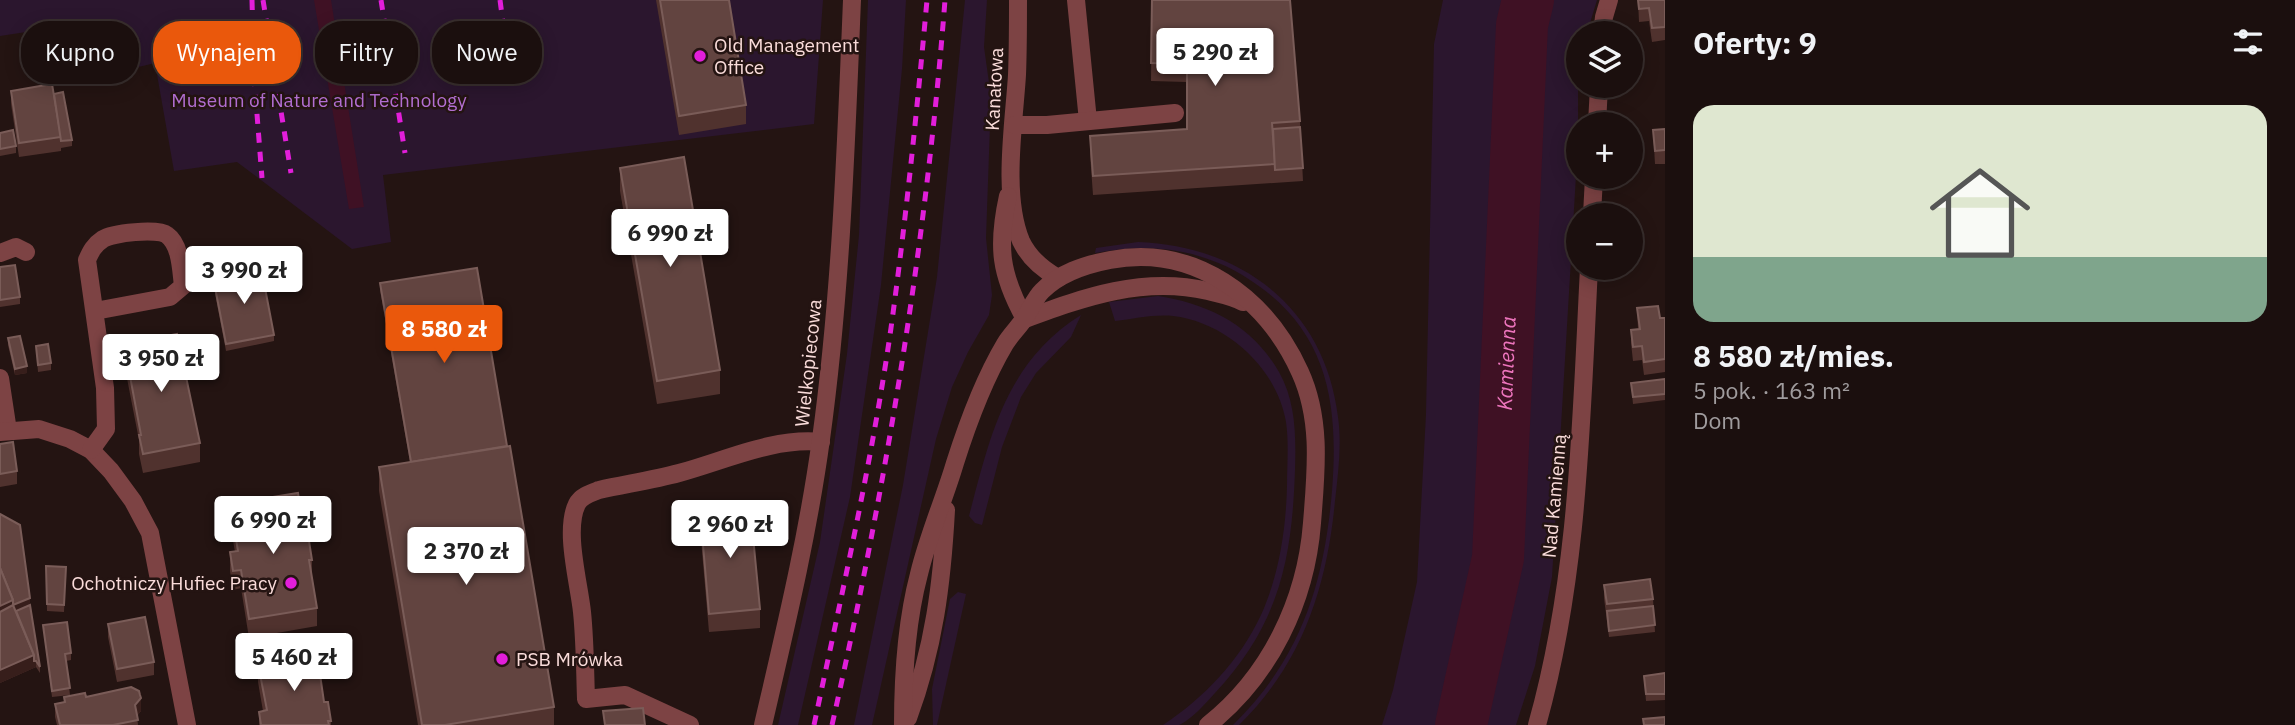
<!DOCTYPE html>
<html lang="pl">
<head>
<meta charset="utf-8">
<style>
  body { margin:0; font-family:"IBM Plex Sans",sans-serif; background:#241817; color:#f1f3f6; height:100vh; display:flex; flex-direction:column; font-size:26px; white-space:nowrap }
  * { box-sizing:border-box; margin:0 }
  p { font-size:23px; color:#a09c9e }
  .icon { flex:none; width:38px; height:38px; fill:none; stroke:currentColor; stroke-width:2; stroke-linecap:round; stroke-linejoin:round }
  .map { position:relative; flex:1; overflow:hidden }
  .side { display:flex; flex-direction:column; background:#1b0f0e; width:630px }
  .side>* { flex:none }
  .hud { position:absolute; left:21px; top:21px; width:665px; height:63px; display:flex; gap:14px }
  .buttons { position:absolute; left:1566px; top:21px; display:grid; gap:14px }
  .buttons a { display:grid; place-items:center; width:77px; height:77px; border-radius:50%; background:#1b0f0e; box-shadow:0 4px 18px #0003,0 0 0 2px #392f2e; font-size:35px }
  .price { position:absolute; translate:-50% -60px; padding:0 16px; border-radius:7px; background:#fff; color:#222; font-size:23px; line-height:46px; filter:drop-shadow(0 2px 4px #0008) }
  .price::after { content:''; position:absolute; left:50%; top:42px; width:21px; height:16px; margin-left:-10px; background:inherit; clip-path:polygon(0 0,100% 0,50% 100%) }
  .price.on { background:#ea580c; color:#fff }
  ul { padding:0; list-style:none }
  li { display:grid; align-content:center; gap:14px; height:371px; padding:0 28px }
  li+li { border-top:2px solid #392f2e }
  li span { display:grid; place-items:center; height:217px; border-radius:21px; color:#555 }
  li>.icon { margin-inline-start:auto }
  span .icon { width:126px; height:126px; fill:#fffc; stroke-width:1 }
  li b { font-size:30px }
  h2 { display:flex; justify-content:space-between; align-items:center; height:84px; padding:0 28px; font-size:30px }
  .chip { padding:0 24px; border-radius:28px; background:#1b0f0e; box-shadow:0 4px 18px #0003,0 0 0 2px #392f2e; font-size:24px; line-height:63px }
  .chip.on { background:#ea580c; color:#fff }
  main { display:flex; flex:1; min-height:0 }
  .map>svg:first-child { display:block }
</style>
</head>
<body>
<main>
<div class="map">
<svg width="1665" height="725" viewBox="0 0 1665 725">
  <rect width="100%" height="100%" fill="#241412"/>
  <g fill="#2b162e">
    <path d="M0,0H823L814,124L383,175L391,242L352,249L237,162L174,171L155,63L89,79L79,24L0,36Z"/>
    <path d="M868,0H906L902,69L881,285L850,497L798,725H778L820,542L847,354L859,235Z"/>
    <path d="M965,0H987L984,47L991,97L986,238L992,295L989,315L968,352L952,387L936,439L872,725H854L903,485L937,277Z"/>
    <path d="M1443,0H1597L1587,33H1578V142L1552,577L1535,666L1516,725H1382L1393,690L1417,582L1426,414L1434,44Z"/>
    <path d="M1138,242C1243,246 1325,309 1338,417C1342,445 1338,474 1335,501C1327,587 1302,664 1239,725H1233C1301,658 1324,584 1332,491C1339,403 1328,329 1247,278C1200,248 1149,243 1095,253L1096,248Z"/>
    <path d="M1158,296C1209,304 1252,325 1279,372C1296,402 1296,436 1295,470C1292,561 1279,624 1215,693C1207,702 1190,721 1179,725C1175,725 1168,725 1163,725C1204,698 1240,660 1261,615C1279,575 1286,529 1287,486C1287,465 1289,443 1286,422C1277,368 1226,322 1173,316C1154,314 1134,319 1115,321L1109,302Z"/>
    <path d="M1081,315L1071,337L1036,373L1021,397L1002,447L982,525L975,523L969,516C990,436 1006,362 1081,315Z"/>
    <path d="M958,592L966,594L937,725H933L932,689L950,599Z"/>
  </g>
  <path fill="#3f1124" d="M314,0H331L364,207L349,209Z"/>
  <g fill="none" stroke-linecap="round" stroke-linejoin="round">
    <path stroke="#3f1124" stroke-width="52" id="s1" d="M1461,725L1498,558L1522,25L1528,0"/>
    <g stroke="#7d4344" stroke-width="18">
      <path d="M1018,0C1018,25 1018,50 1017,75C1014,124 1002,195 1021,241C1029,258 1042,269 1058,278"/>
      <path d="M1076,0L1088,121"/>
      <path d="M1602,33L1604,17L1609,0"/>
      <path d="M1597,124L1599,86"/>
      <path d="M1014,125H1047L1175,113"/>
      <path d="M1008,196C997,246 1000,274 1025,319"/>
      <path d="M1592,215L1594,177"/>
      <path d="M0,253L16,247L26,252"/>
      <path d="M1025,319C1085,297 1143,276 1208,291C1220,294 1232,296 1243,302"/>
      <path d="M0,378L8,431"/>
      <path d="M0,432L39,429L70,439L91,450L111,471L133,501L150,533L187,725"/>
      <path d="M91,450L106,429L105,388L87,260C91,251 94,245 103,239C112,233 158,228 167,235C181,245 181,271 183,286L170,297L95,311"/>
      <path d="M908,718C934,648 942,584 946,510"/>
      <path d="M690,725L625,695L586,699C585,670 585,641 582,612C579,583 564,530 577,504C581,496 591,493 599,490C626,484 653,480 679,473C724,461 774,437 821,442"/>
      <path d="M763,725C785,630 808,535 821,439C841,294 846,146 852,0"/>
      <path d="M903,725C903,675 906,623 919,574C928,536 944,500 955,463C968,422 983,381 1005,344C1011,334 1020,326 1026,316C1031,308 1035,298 1042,291C1060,273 1084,265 1110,260C1194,244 1266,297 1300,372C1322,420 1316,472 1312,523C1306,601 1270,676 1208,725"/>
      <path d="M1537,725C1579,576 1581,421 1589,268"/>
    </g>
    <g stroke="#e21eda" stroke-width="5" stroke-dasharray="10 9" stroke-linecap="butt">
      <path d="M252,0L254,76L262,178"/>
      <path d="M263,0L291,173"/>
      <path d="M381,0L405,153"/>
      <path d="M500,0L511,85"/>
      <path d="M814,725C842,593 872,461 891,328C906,219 917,110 927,0"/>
      <path d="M832,725C886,486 926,245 945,0"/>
    </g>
  </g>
  <g fill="#50322e">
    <path d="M656,0H729L746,105V124L679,135Z"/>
    <path d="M1152,0L1300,121L1303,181L1093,195L1090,154V136L1187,129V82L1151,81Z"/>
    <path d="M1638,0H1665V40L1652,42L1649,21L1639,22Z"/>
    <path d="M11,91L54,94L72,140V146L61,148V151L19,157L11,104Z"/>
    <path d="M1665,129V164H1655L1653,130Z"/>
    <path d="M0,133L16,146V153L0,156Z"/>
    <path d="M620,168L720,370V394L657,404L620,191Z"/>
    <path d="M0,267L20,297V304L0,307Z"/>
    <path d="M213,277L274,335V341L226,351L213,283Z"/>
    <path d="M380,283L507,446L554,707V725H418L379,491V467L410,462L380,290Z"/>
    <path d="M1637,308L1660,318H1665V372L1644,375L1642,360L1633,361L1631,343V330L1638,329Z"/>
    <path d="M8,338L27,373L15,375L8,345Z"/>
    <path d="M124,344L200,443V462L143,473L139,454V440L124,363Z"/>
    <path d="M36,346L51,363V370L38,372Z"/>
    <path d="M1665,379V400L1633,404L1631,383Z"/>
    <path d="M0,444L17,471V484L0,487Z"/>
    <path d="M230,504L306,541L312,560V578L317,608V626L249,638L241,588L233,590L230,571V552H235L230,523Z"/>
    <path d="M700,510L760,609V628L709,632L700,528Z"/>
    <path d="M0,514L30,605L40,667V673L36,667L0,683Z"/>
    <path d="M46,566L66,567L64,612L47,611Z"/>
    <path d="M1604,585L1653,599L1655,632L1609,637L1604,598Z"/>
    <path d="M108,624L154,662V675L117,682L108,637Z"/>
    <path d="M43,625L71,653V660L66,661L70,695L52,697Z"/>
    <path d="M258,664L331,721V725H259V712L263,711L258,682Z"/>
    <path d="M1665,673V700L1646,701L1644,676Z"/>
    <path d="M64,697H86L141,711L137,716L138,725H57L55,717V704L64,702Z"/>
  </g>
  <g fill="#371e1b">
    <path d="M27,366V373L15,375V369Z"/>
    <path d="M30,598V611L0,625V606L13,600Z"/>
    <path d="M34,655L36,661V667L0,683V670Z"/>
    <path d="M141,698V711L135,718V705Z"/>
  </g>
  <g fill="#624440" stroke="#7a5c58" stroke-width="2">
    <path d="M660,0H729L746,105L679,116Z"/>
    <path d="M1152,0H1290L1300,121L1272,123L1275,164L1093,176L1090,136L1187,129V64L1151,63Z"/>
    <path d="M1638,0H1665V27L1652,28L1649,8L1639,9Z"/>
    <path d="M52,84L61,137L19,143L11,91Z"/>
    <path d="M63,92L72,140L61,141L54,94Z"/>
    <path d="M1300,127L1303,168L1275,170L1273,129Z"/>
    <path d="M1665,129V150L1655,151L1653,130Z"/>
    <path d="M13,130L16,146L0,149V133Z"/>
    <path d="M684,157L720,370L657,381L620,168Z"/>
    <path d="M15,265L20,297L0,300V267Z"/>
    <path d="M261,267L274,335L226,344L213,277Z"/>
    <path d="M477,268L507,446L411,462L380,283Z"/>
    <path d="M1658,306L1660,318H1665V359L1644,362L1642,346L1633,347L1631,330L1640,329L1637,308Z"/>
    <path d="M177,334L200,443L143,454L139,435H141L124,344Z"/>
    <path d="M20,336L27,366L15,369L8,338Z"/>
    <path d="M48,344L51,363L38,365L36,346Z"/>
    <path d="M1665,379V394L1633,397L1631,383Z"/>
    <path d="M13,442L17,471L0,474V444Z"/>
    <path d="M510,446L554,707L445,725H422L379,467Z"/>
    <path d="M298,493L306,541H309L312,560H309L317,608L249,619L241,570L233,571L230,552L238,551L230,504Z"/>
    <path d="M750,505L760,609L709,614L700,510Z"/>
    <path d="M0,514L20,525L30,598L13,605V600L0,568Z"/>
    <path d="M46,566L66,567L64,605L47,604Z"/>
    <path d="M0,568L13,600L0,606Z"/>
    <path d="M1650,579L1653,599L1607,604L1604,585Z"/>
    <path d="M13,605L34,655L0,670V612Z"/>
    <path d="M30,605L40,667L36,661H34V655L16,611Z"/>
    <path d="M1653,606L1655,625L1609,631L1607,611Z"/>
    <path d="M145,617L154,662L117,669L108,624Z"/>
    <path d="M67,622L71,653L65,654L70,688L52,691L43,625Z"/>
    <path d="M317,654L324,702H328L331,721H328L329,725H261L259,712L267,710L258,664Z"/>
    <path d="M1665,673V694H1646L1644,676Z"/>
    <path d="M131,687L139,691L140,695L141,698L135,705L138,720L113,725H60L55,704L65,702L64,697L85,693L86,697Z"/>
    <path d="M643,708L645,725H605L603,711Z"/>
    <path d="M1665,717V725H1644L1643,719Z"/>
  </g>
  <g fill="#e21eda" stroke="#241412" stroke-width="2.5">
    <circle cx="700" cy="56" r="7"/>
    <circle cx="291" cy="583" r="7"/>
    <circle cx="502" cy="659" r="7"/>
  </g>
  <g text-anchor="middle" stroke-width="5" stroke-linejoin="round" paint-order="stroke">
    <g font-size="19" fill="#fadcda" stroke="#241412" text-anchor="start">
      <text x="714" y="52">Old Management<tspan x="714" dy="22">Office</tspan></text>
      <text x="277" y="590" text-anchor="end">Ochotniczy Hufiec Pracy</text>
      <text x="516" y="666">PSB Mrówka</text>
    </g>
    <g font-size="19" fill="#fadcda" stroke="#241412">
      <text transform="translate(994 89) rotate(-87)" y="7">Kanałowa</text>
      <text transform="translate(808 363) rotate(-84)" y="7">Wielkopiecowa</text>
      <text transform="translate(1554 496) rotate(-85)" y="7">Nad Kamienną</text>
    </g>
    <g font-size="19" fill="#b36fd2" stroke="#241412">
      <text x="319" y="107">Museum of Nature and Technology</text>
    </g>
    <g font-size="21" font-style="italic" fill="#ed75bd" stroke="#241412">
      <text dy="7" stroke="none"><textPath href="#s1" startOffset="366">Kamienna</textPath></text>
    </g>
  </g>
</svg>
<div class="buttons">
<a><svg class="icon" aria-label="layers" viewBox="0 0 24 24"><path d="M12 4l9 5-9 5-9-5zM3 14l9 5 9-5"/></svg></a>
<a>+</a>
<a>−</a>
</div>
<b class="price" style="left:1215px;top:88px">5 290 zł</b>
<b class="price" style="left:670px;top:269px">6 990 zł</b>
<b class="price" style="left:244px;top:306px">3 990 zł</b>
<b class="price on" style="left:444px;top:365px">8 580 zł</b>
<b class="price" style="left:161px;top:394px">3 950 zł</b>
<b class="price" style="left:273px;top:556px">6 990 zł</b>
<b class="price" style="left:730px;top:560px">2 960 zł</b>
<b class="price" style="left:466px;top:587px">2 370 zł</b>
<b class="price" style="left:294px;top:693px">5 460 zł</b>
<div class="hud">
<a class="chip">Kupno</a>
<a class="chip on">Wynajem</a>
<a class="chip">Filtry</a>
<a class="chip">Nowe</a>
</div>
</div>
<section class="side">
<h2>Oferty: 9<svg class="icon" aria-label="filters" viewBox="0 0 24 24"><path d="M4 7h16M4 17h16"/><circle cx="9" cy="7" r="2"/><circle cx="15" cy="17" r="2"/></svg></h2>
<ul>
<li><span style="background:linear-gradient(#dfe7d0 70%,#7fa58c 0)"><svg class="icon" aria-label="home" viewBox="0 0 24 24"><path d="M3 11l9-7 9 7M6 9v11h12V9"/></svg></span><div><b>8 580 zł/mies.</b><p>5 pok. · 163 m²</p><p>Dom</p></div></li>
</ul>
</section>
</main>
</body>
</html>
